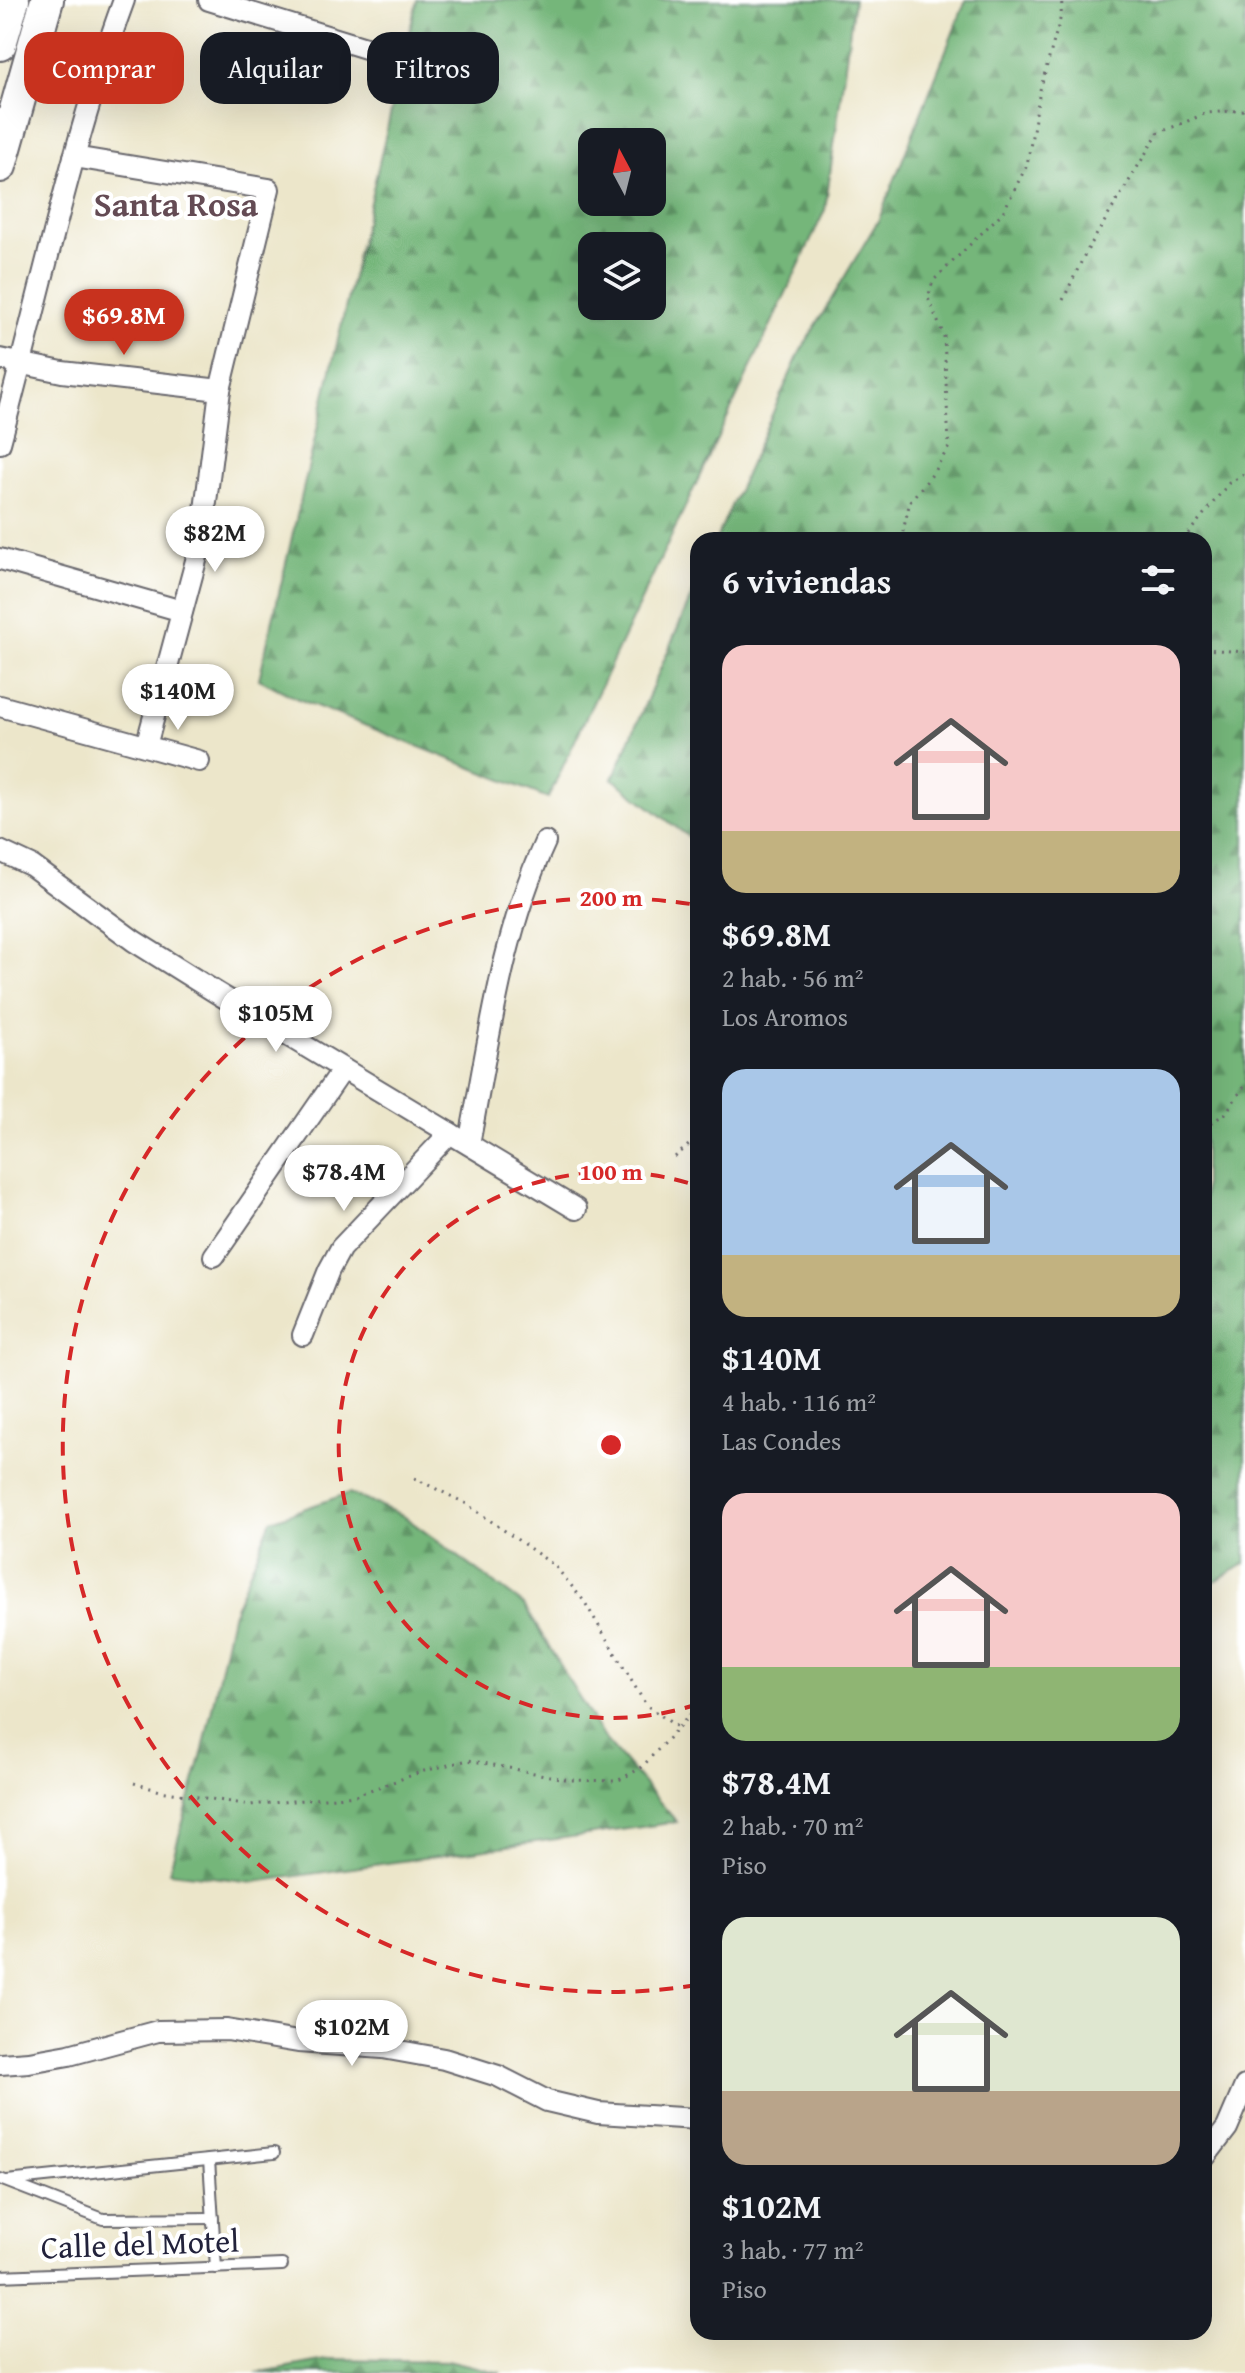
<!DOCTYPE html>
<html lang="es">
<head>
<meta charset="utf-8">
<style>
  body { margin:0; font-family:"Gentium Book Plus",serif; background:#20242c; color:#f1f3f6; height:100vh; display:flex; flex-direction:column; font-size:30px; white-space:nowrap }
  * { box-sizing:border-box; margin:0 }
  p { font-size:26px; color:#9ea1a6 }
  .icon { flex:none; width:44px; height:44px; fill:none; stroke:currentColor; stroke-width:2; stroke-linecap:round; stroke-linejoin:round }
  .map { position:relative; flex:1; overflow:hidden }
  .drawer { position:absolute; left:690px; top:532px; width:522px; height:1808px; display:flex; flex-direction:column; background:#171b24; border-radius:24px; box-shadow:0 8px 32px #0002 }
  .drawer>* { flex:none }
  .hud { position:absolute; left:24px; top:32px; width:546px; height:72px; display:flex; gap:16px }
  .needle { width:52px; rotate:353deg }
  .fabs { position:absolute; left:578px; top:128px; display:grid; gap:16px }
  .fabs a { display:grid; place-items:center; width:88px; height:88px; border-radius:16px; background:#171b24; box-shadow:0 8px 32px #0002; font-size:40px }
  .price { position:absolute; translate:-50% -68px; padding:0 18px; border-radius:28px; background:#fff; color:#222; font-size:26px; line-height:52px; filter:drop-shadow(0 2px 4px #0008) }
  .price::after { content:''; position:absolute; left:50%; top:48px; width:24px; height:18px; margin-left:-12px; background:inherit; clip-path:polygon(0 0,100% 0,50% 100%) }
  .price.current { background:#c8321e; color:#fff }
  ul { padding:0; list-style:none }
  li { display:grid; align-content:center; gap:16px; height:424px; padding:0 32px }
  li span { display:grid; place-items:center; height:248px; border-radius:24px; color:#555 }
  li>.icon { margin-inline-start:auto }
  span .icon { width:144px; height:144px; fill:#fffc; stroke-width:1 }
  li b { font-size:34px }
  h2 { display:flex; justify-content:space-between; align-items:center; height:96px; padding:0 32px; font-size:34px }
  .tag { padding:0 28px; border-radius:24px; background:#171b24; box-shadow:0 8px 32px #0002; font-size:28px; line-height:72px }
  .tag.current { background:#c8321e; color:#fff }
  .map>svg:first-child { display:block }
</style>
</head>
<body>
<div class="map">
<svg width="1245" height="2373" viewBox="0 0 1245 2373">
  <defs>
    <pattern id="forest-firs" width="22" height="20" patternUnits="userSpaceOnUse" patternTransform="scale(2)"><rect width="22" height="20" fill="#74b67a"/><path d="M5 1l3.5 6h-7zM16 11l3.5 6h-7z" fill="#5f9465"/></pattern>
  </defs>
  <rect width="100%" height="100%" fill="#fff"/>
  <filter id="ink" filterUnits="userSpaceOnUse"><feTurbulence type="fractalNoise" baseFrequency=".0125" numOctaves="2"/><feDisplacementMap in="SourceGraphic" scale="16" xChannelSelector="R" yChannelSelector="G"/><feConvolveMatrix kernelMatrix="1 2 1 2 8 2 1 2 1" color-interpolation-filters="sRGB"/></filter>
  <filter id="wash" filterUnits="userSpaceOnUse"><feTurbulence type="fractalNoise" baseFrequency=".006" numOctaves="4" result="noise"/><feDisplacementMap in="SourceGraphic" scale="32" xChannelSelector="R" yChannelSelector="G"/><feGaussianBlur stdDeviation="1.8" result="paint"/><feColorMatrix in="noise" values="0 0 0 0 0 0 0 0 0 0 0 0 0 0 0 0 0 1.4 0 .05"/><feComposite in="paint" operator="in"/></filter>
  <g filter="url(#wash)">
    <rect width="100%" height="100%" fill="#ece6ca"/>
    <g fill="url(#forest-firs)" stroke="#4b6c5a" stroke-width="2" fill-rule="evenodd">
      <path d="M417,0H854L825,210L548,798L296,698L259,679ZM652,142V202H592V142ZM652,246V306H592V246Z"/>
      <path d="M966,0H1245V1564L1204,1587V540H716L800,352L879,219Z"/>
      <path d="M698,581V844L613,779Z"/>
      <path d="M349,1493L402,1515L524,1605L603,1737L677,1822L254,1882L169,1872L203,1750L232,1615L271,1520Z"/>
      <path d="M331,2359L452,2361L501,2373H256Z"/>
    </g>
  </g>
  <g filter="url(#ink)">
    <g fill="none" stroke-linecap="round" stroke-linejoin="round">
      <defs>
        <g id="service">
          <path d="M209,2160L216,2268"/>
          <path d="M0,2179L103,2219L213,2218"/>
          <path d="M7,2181L274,2153"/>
          <path d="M0,2276L282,2265"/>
        </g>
        <g id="minor">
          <path d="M209,0L369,49"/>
          <path d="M74,157L269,189L220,390L201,542L146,746"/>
          <path d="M0,359L62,372L220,390"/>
          <path d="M0,443C40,295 71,144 124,0"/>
          <path d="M0,559L182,611"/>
          <path d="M0,706L199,761"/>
          <path d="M0,851L32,866L134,941L217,993L576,1209"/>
          <path d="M469,1144C489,1042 501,937 545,842"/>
          <path d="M214,1256L343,1069"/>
          <path d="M303,1335L329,1270L341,1248L450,1133"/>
          <path d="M0,2064L29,2062L69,2055L158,2031L227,2030L298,2042L383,2048L444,2059L498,2076L547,2101L598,2113L698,2119"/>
          <path d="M1204,2158L1227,2128L1245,2086"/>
        </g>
        <g id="trunk">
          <path d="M0,44L13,0"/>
          <path d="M0,166L47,0"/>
        </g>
      </defs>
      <use href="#service" stroke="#69676d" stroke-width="14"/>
      <use href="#minor" stroke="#69676d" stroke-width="24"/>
      <use href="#trunk" stroke="#69676d" stroke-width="36"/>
      <g stroke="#69676d" stroke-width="3" stroke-dasharray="2 6" stroke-linecap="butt">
        <path d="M1063,300L1085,254L1158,133L1207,113L1245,110"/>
        <path d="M901,540L910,501L931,476L949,447L944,336L928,298L933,281L1003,212L1027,165L1040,90L1061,16L1062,0"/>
        <path d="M1183,540L1229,483L1245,474"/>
        <path d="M1204,649L1245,652"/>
        <path d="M1204,1127L1225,1114L1245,1085"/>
        <path d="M675,1157L698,1137"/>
        <path d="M414,1478L465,1503L555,1566L584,1601L646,1705L677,1727"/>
        <path d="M134,1783L160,1791L250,1805L356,1795L424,1771L468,1760L570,1780L617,1781L641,1768L698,1706"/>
      </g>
      <use href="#service" stroke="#fff" stroke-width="10"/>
      <use href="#minor" stroke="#fff" stroke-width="20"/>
      <use href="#trunk" stroke="#fff" stroke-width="32"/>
    </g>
  </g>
  <g fill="none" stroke="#d62828" stroke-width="4" stroke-dasharray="14 10">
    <path d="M698 1704A273 273 0 1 1 698 1186"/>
    <path d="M697 1985A547 547 0 1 1 697 905"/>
  </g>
  <g text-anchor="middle" stroke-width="8" stroke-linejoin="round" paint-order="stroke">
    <g font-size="32" fill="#22223b" stroke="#fff">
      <text transform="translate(140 2244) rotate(-2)" y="11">Calle del Motel</text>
    </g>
    <g font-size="34" font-weight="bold" fill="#644b54" stroke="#fff">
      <text x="176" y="216">Santa Rosa</text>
    </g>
  </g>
  <circle cx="611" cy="1445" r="12" fill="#d62828" stroke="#fff" stroke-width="4"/>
  <g font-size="24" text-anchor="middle" font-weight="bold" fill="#d62828" stroke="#fff" stroke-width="8" stroke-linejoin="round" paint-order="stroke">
    <text x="611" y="906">200 m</text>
    <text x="611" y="1180">100 m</text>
  </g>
</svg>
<div class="fabs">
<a><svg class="needle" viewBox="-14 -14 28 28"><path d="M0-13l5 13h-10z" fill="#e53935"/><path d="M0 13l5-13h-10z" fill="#9ea1a6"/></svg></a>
<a><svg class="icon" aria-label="layers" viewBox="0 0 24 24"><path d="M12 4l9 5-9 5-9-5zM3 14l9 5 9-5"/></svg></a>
</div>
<b class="price current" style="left:124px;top:357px">$69.8M</b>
<b class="price" style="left:215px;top:574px">$82M</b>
<b class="price" style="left:178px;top:732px">$140M</b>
<b class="price" style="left:276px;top:1054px">$105M</b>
<b class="price" style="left:344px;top:1213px">$78.4M</b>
<b class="price" style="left:352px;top:2068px">$102M</b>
<div class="hud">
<a class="tag current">Comprar</a>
<a class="tag">Alquilar</a>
<a class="tag">Filtros</a>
</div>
<section class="drawer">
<h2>6 viviendas<svg class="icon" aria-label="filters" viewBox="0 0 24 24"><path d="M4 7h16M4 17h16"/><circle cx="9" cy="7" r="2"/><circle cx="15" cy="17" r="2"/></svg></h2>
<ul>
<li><span style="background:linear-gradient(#f6c9c9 75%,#c2b280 0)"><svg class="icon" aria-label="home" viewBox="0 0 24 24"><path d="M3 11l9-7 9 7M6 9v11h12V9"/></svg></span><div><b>$69.8M</b><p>2 hab. · 56 m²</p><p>Los Aromos</p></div></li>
<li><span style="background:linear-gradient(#a9c7e8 75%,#c2b280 0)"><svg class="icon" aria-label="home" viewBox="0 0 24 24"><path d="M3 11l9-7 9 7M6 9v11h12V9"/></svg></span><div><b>$140M</b><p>4 hab. · 116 m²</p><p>Las Condes</p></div></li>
<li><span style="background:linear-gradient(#f6c9c9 70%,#8fb573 0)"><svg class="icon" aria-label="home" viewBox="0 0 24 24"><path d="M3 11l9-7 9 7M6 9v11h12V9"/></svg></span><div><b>$78.4M</b><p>2 hab. · 70 m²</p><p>Piso</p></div></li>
<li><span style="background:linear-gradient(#dfe7d0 70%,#b9a48a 0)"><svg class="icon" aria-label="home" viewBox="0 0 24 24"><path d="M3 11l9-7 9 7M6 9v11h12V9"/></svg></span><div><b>$102M</b><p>3 hab. · 77 m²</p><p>Piso</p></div></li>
</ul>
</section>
</div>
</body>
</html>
